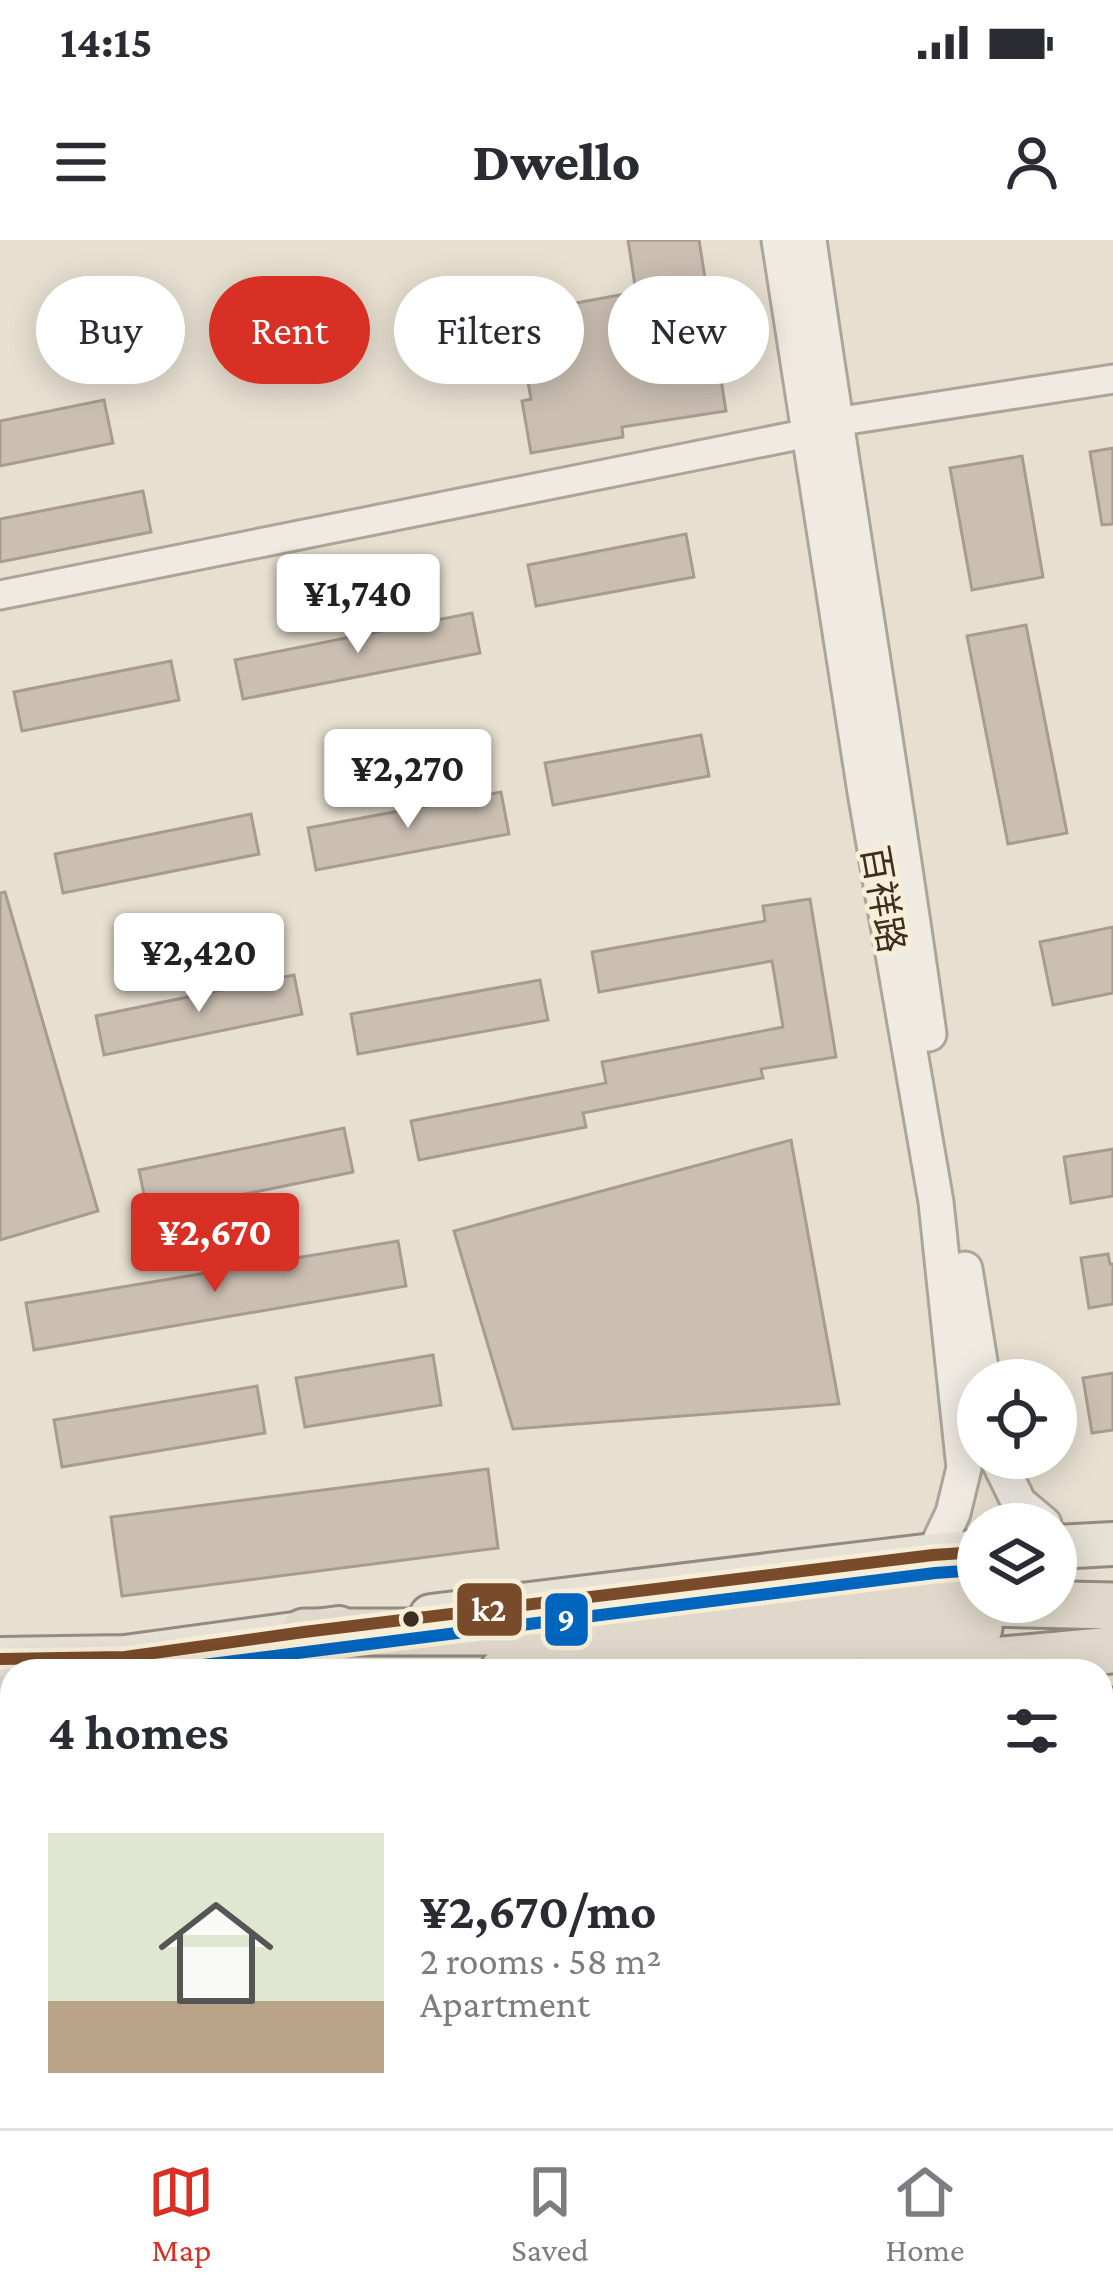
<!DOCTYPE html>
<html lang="en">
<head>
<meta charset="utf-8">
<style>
  body { margin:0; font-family:"Crimson Pro","Noto Sans SC",serif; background:#f7f7f7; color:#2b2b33; height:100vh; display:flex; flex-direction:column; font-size:45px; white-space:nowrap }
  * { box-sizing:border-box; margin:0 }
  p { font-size:39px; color:#7c7c81 }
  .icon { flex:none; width:66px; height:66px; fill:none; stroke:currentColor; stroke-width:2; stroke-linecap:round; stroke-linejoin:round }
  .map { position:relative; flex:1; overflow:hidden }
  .details { position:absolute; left:0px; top:1419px; width:1113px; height:471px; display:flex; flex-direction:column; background:#fff; border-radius:36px 36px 0 0; box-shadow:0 6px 30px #0003 }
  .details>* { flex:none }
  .banner { position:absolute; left:36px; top:36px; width:1041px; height:108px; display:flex; gap:24px }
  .buttons { position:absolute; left:957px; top:1119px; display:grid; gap:24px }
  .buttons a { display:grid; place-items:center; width:120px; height:120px; border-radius:50%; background:#fff; box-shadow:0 6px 30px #0003; font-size:60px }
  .price { position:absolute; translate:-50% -102px; padding:0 27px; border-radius:12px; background:#fff; color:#222; font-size:39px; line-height:78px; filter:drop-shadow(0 3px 6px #0008) }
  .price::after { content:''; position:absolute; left:50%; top:72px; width:36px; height:27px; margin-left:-18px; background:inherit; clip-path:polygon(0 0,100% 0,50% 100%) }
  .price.selected { background:#d93025; color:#fff }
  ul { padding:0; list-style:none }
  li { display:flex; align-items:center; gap:36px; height:300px; padding:0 48px }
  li+li { border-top:3px solid #e1e1e2 }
  li span { display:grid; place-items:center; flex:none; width:336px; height:240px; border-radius:0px; color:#555 }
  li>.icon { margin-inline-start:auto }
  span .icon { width:144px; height:144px; fill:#fffc; stroke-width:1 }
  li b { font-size:51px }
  h2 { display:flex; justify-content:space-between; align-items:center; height:144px; padding:0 48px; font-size:51px }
  .chip { padding:0 42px; border-radius:54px; background:#fff; box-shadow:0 6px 30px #0003; font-size:42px; line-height:108px }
  .chip.selected { background:#d93025; color:#fff }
  .status { display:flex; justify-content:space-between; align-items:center; height:84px; padding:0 60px; background:#fff; direction:ltr }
  .status svg { height:33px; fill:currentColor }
  header { display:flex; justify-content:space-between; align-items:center; height:156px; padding:0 48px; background:#fff; font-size:54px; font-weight:800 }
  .dock { display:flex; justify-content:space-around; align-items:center; height:168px; border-top:3px solid #e1e1e2; background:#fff; font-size:33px; color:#7c7c81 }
  .dock a { display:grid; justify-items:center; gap:6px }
  .dock .selected { color:#d93025 }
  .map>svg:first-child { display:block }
</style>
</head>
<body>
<div class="status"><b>14:15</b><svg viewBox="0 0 49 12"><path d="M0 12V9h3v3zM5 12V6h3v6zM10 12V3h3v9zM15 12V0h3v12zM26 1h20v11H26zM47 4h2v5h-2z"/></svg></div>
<header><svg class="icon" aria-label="menu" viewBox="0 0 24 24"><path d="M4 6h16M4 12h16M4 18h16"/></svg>Dwello<svg class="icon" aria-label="person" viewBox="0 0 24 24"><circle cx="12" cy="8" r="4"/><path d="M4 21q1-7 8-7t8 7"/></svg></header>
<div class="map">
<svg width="1113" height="1888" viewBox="0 0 1113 1888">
  <rect width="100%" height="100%" fill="#e7e0d1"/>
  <g fill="#cbbfb2" stroke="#a89c90" stroke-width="3">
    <path d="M628,0H699L726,171L622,187L623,197L531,213L522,161L531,159L516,74L636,52Z"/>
    <path d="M104,160L113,203L0,226V181Z"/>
    <path d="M1113,208V284L1102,285L1090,212Z"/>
    <path d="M1022,216L1043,337L972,350L950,228Z"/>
    <path d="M143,251L151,292L0,322V279Z"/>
    <path d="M686,294L694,337L536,366L528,325Z"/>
    <path d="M472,373L480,413L243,459L235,420Z"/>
    <path d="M1026,385L1067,593L1008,604L967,396Z"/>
    <path d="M171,421L179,460L22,491L14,452Z"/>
    <path d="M701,495L709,536L553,565L545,523Z"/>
    <path d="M501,552L509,594L316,630L308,588Z"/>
    <path d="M251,574L259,614L63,653L55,614Z"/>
    <path d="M5,652L98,971L0,1000V653Z"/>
    <path d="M810,659L836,817L761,829L763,838L583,873L586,887L419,920L411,881L606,843L602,822L783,787L772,721L599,752L592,712L765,681L763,666Z"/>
    <path d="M1113,687V753L1053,765L1040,702Z"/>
    <path d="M294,735L302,774L104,815L96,776Z"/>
    <path d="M540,740L548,780L358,814L351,774Z"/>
    <path d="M344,888L353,932L148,974L139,930Z"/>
    <path d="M791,900L839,1164L513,1189L454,991Z"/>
    <path d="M1113,909V956L1071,963L1064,917Z"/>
    <path d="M398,1001L406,1046L34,1110L26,1063Z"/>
    <path d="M1108,1014L1110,1024H1113V1064L1089,1068L1081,1018Z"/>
    <path d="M433,1115L441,1165L305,1187L296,1138Z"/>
    <path d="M1113,1133V1190L1092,1193L1083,1138Z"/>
    <path d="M257,1146L265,1193L62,1227L54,1180Z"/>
    <path d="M488,1229L498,1308L122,1356L111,1277Z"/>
  </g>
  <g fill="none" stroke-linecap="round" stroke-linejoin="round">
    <defs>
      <path id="minor" d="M0,355L809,193L835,182L1113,139"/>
      <g id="tertiary">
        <path d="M779,0L865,552L936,962L964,1228L953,1273L933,1315"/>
        <path d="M809,0C847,265 892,529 929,794"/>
        <path d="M965,1029L983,1140"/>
        <path d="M997,1218L1019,1263L1044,1284"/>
      </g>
      <g id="primary">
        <path d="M1056,1307L1113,1304"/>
        <path d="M431,1376L933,1315L978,1312"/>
        <path d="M0,1419L125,1417L339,1388"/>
        <path d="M1101,1564L1113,1562"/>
        <path d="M0,1665L12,1663"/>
      </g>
      <g id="trunk">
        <path d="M304,1392H607L901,1361L1113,1366"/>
        <path d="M503,1431L979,1388"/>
        <path d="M880,1431L1113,1410"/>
        <path d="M0,1459L12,1461"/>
        <path d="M1101,1472L1113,1471"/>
        <path d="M1101,1521L1113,1519"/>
        <path d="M0,1530L12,1529"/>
        <path d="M0,1574L12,1572"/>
        <path d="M0,1629L12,1626"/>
      </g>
    </defs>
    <use href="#minor" stroke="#ada599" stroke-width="33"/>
    <use href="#tertiary" stroke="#ada599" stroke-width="39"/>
    <use href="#primary" stroke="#928b80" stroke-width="48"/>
    <use href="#trunk" stroke="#928b80" stroke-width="51"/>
    <use href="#minor" stroke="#efebe3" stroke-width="27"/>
    <use href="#tertiary" stroke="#efebe3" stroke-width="33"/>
    <use href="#primary" stroke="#e6e1d4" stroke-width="42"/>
    <use href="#trunk" stroke="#e0d9cb" stroke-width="45"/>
    <defs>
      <path id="bus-1" d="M0,1419L125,1417L304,1392L933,1315L978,1312"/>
      <path id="bus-2" d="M155,1431L935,1333L978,1330"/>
    </defs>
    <use href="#bus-1" stroke="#f7eed8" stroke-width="21"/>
    <use href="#bus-2" stroke="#f7eed8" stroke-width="21"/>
    <use href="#bus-1" stroke="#7a4b2a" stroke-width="12"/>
    <use href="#bus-2" stroke="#0065bd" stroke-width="12"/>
  </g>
  <circle fill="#3d2e20" stroke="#f7eed8" stroke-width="4.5" cx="411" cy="1379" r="10"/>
  <g text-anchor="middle" stroke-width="9" stroke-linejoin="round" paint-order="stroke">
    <g font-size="36" fill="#3d2e20" stroke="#f7eed8">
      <text transform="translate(884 659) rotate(80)" y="13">百祥路</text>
    </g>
  </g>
  <g stroke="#f7eed8" stroke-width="4.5">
    <rect x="455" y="1341" width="69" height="57" rx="12" fill="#7a4b2a"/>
    <rect x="543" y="1351" width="47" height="57" rx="12" fill="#0065bd"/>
  </g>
  <g font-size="33" text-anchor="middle" font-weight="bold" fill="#fff">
    <text x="489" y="1381">k2</text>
    <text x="566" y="1391">9</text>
  </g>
</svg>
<div class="buttons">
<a><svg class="icon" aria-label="locate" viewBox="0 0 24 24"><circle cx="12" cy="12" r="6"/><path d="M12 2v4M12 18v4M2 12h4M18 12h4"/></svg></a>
<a><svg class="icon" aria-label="layers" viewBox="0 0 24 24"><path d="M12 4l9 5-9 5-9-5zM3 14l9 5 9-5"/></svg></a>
</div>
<b class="price" style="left:358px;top:416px">¥1,740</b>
<b class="price" style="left:408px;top:591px">¥2,270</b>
<b class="price" style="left:199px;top:775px">¥2,420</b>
<b class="price selected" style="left:215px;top:1055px">¥2,670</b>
<div class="banner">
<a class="chip">Buy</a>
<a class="chip selected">Rent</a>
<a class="chip">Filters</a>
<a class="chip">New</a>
</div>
<section class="details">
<h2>4 homes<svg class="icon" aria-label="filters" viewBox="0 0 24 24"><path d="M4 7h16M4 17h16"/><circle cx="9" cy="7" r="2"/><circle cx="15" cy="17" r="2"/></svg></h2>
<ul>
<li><span style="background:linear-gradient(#dfe7d0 70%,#b9a48a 0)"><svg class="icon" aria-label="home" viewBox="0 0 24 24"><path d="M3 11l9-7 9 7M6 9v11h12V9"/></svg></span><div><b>¥2,670/mo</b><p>2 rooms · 58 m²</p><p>Apartment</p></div></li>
</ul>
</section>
</div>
<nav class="dock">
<a class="selected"><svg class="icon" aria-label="map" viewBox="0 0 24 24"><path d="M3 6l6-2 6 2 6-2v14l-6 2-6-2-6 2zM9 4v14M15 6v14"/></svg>Map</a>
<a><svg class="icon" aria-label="saved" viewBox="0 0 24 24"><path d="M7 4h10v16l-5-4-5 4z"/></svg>Saved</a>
<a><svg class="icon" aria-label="home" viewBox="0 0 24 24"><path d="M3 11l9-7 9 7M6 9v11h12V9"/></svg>Home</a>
</nav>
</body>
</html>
